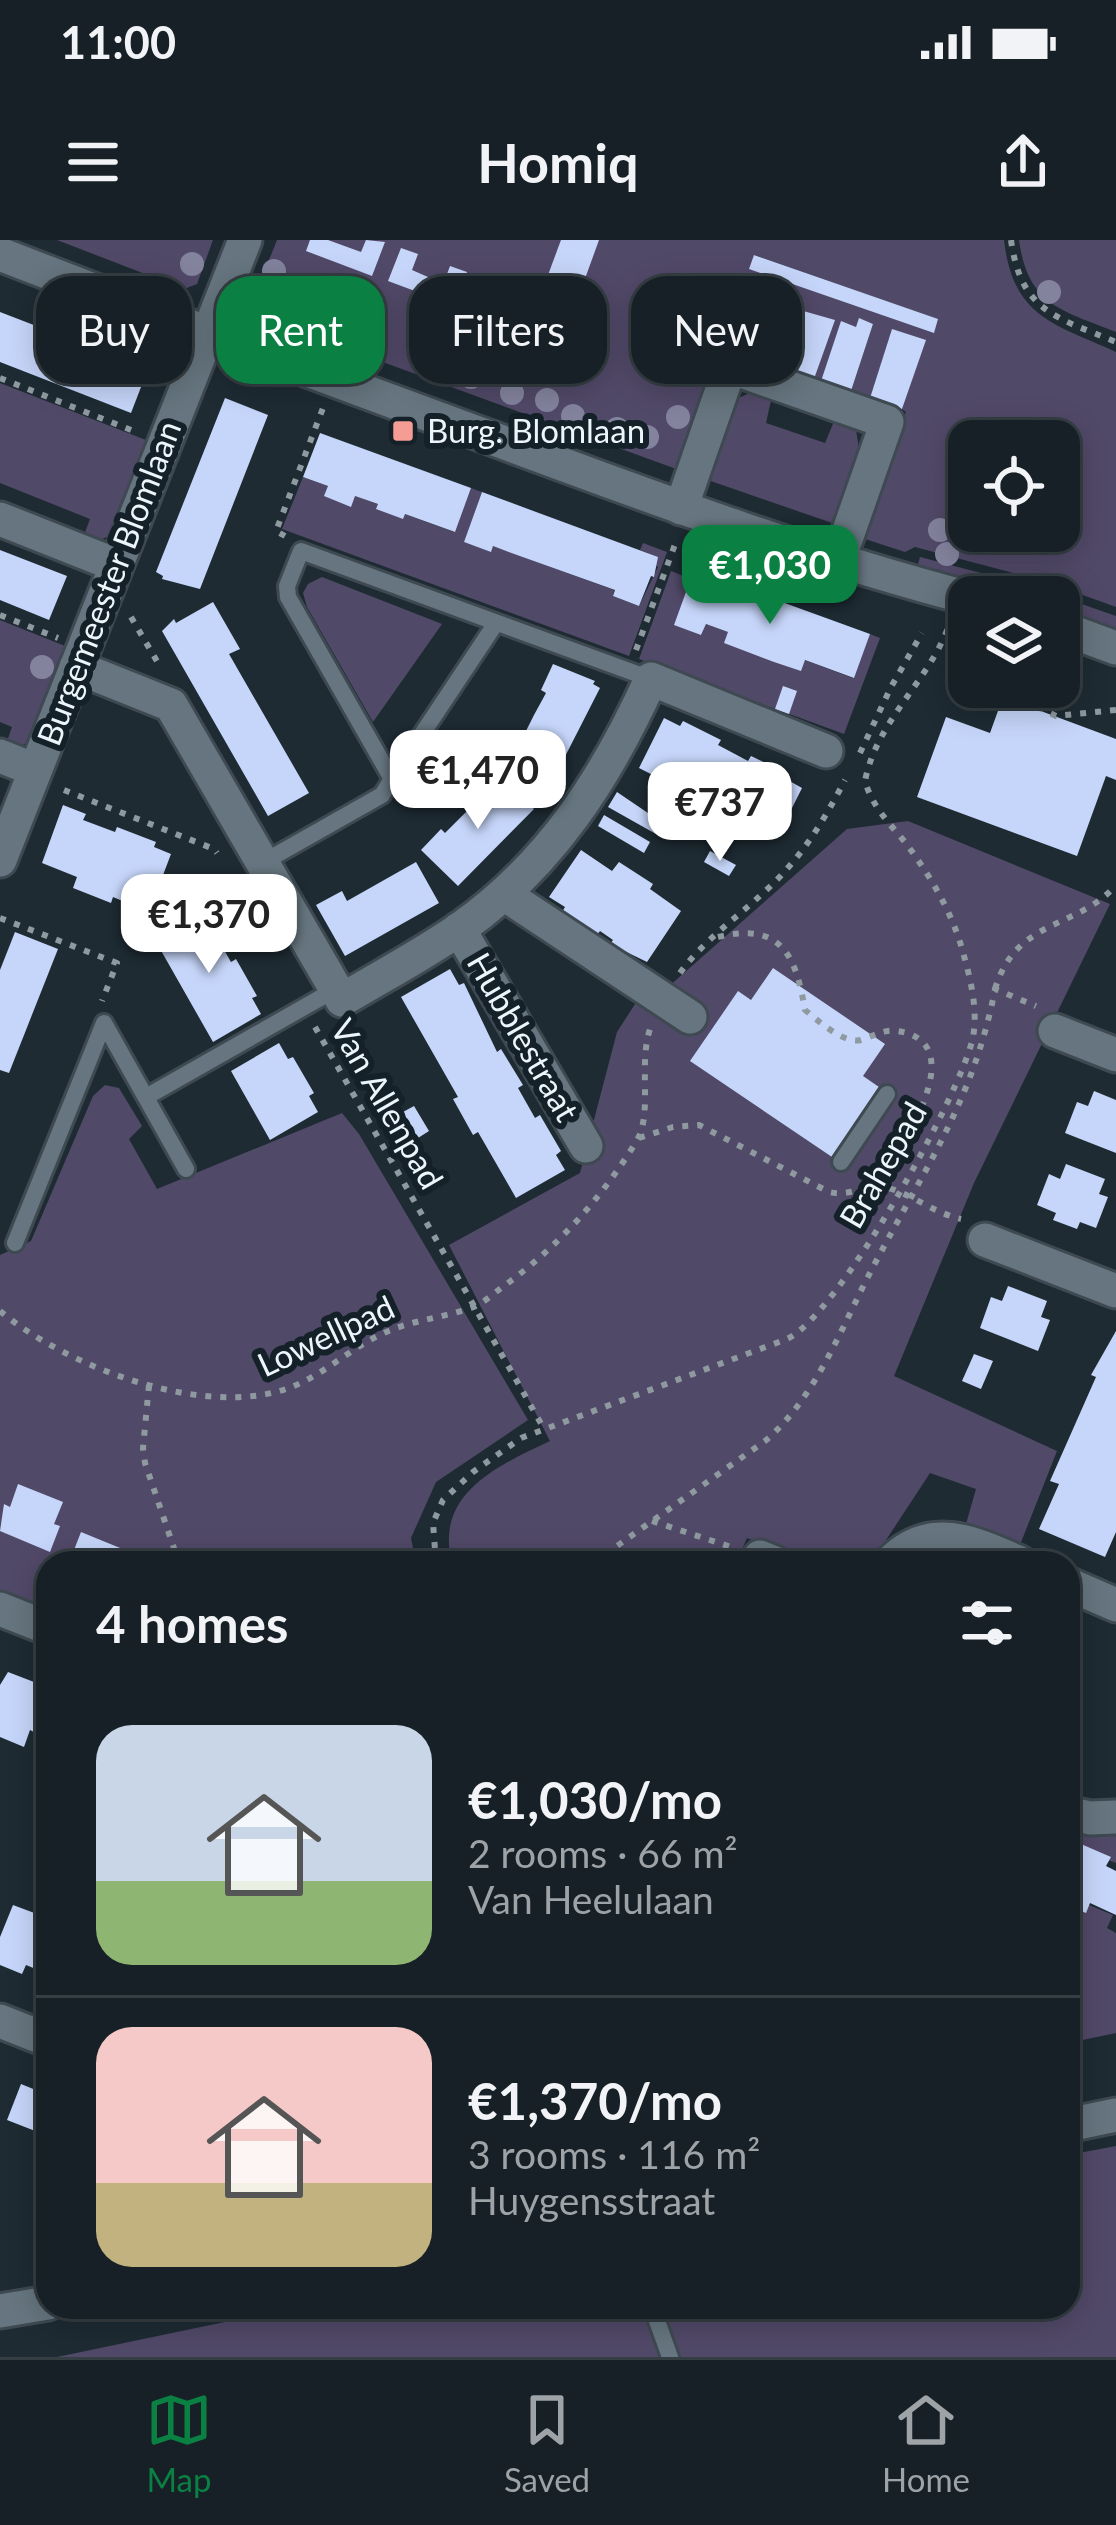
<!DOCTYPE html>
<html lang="en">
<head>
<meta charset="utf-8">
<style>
  body { margin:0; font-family:Lato,sans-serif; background:#232d32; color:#f1f3f6; height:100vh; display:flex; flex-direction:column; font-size:45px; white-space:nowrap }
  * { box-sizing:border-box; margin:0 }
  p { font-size:39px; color:#9ea3a7 }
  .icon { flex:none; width:66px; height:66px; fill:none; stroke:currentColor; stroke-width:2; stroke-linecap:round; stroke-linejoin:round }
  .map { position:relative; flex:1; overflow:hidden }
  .side { position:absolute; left:36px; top:1311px; width:1044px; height:768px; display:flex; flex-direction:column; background:#162026; border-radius:36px; box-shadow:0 6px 30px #0003,0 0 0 3px #353e43 }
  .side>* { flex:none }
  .banner { position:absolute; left:36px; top:36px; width:1044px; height:108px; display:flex; gap:24px }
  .buttons { position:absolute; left:948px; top:180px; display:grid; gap:24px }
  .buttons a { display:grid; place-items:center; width:132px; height:132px; border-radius:24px; background:#162026; box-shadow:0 6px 30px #0003,0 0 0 3px #353e43; font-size:60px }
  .price { position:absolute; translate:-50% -102px; padding:0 27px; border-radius:24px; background:#fff; color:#222; font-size:39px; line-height:78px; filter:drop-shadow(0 3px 6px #0008) }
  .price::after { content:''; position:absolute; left:50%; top:72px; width:36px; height:27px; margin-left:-18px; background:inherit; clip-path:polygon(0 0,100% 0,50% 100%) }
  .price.selected { background:#0b8043; color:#fff }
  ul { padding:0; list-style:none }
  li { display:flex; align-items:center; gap:36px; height:300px; padding:0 60px }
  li+li { border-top:3px solid #353e43 }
  li span { display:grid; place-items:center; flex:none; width:336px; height:240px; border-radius:36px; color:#555 }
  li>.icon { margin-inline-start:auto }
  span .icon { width:144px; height:144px; fill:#fffc; stroke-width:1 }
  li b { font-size:51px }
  h2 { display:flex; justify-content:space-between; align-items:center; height:144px; padding:0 60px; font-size:51px }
  .chip { padding:0 42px; border-radius:36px; background:#162026; box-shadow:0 6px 30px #0003,0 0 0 3px #353e43; font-size:42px; line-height:108px }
  .chip.selected { background:#0b8043; color:#fff }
  .status { display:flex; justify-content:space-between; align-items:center; height:84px; padding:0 60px; background:#162026; direction:ltr }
  .status svg { height:33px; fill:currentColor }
  header { display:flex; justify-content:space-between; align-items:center; height:156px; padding:0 60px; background:#162026; font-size:54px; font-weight:700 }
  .tabs { display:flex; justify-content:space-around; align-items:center; height:168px; border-top:3px solid #353e43; background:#162026; font-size:33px; color:#9ea3a7 }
  .tabs a { display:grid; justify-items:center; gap:6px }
  .tabs .selected { color:#0b8043 }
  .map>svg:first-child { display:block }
</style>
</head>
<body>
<div class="status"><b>11:00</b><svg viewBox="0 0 49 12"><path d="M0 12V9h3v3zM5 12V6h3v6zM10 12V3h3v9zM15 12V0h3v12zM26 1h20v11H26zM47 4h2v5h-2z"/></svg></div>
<header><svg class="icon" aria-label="menu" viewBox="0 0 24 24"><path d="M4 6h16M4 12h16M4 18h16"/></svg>Homiq<svg class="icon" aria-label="share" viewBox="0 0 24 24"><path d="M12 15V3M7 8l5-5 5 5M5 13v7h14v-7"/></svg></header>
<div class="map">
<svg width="1116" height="2117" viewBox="0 0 1116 2117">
  <rect width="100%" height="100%" fill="#1e2b33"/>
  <g fill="#514968" fill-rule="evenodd">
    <path d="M57,0H213L197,44L184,49Z"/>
    <path d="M277,0H1004C1013,78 1055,84 1116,112V367L1044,341L915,307L905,312L862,298L906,172L902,169L925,101L892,90L870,158L851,151L873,84L860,79L856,87L841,82L821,141L814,139L834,80L793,68L773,124L761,120L783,59L790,61L787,46L784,55L745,41L679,230L273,82C246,60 267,27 277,0ZM755,15L937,79L934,92L750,28ZM969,201H1059V291H969Z"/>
    <path d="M1019,0H1116V92C1062,70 1028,66 1019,0Z"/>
    <path d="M0,143L151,202L109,296L95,302L83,298L90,279L0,243Z"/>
    <path d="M752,152L772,156L766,183L825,203L835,179L856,190L860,215L835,284L705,239L736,159Z"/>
    <path d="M303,237L454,292L471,248L482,252L464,302L491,311L493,306L614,350L613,356L639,366L658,327L655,325L657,317L640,310L643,303L667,312L629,416L282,289Z"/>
    <path d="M920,317L1030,346L1116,376V393L1059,372V357H1014L916,332Z"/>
    <path d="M671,331L691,339L701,395L706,384L853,438L870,394L880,398L844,494L639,419Z"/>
    <path d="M322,337L442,384L373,482L307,367L303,353L308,344Z"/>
    <path d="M0,380L70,408L33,499L21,506L5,507L12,487L0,482Z"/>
    <path d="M908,581L1110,664L974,943L894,1136L1057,1211L1018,1310L964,1291L976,1249L930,1233L871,1323H808L747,1298L736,1323H452C434,1254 497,1226 550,1201L449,1005L580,933L617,792L635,764L667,748L847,589Z"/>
    <path d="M105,845L119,848L142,886L129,899L157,949L342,873L359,894L528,1180L436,1242L411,1298L416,1323H48V1375L0,1356V1015L31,1001L93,856Z"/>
    <path d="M1068,1576L1116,1588V1623L1108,1620L1089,1665L1113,1675L1107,1688L1116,1693V1793L1068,1803Z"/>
    <path d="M1116,1906V2117H57L297,2067H1068V1915Z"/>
  </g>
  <g fill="#c6d6fa">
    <path d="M310,0H328L361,12L366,0L385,2L372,36L306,11Z"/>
    <path d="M561,0H599L582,47L548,35Z"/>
    <path d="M401,8L418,14L412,30L428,37L444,42L450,26L467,32L455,66L388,41Z"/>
    <path d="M754,15L938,79L934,93L749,29Z"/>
    <path d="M483,38L500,44L494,61L527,73L533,56L550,63L538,96L471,72Z"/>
    <path d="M745,41L784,55L787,46L795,49L794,62L783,59L761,120L722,107Z"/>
    <path d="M577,57L587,61L570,108L560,104Z"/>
    <path d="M793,68L835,80L814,139L773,124Z"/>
    <path d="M0,72L148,129L131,173L0,122Z"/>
    <path d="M859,78L873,84L851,151L821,141L841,81L856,87Z"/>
    <path d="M892,89L926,100L902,169L870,158Z"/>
    <path d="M225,158L268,175L200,349L162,339L163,336L156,332Z"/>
    <path d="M320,193L471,248L455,292L405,274L403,279L376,269L378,264L355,256L351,267L324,256L328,246L303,237Z"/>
    <path d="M482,252L658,317L654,337L651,336L639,366L613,356L615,350L517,315L493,306L491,312L464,302Z"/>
    <path d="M0,310L67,336L49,380L0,360Z"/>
    <path d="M694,330L870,394L854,438L805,420L801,431L774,422L724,403L728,392L706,384L701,395L674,385Z"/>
    <path d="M213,362L240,409L229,414L309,553L268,576L162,391L174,379L176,383Z"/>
    <path d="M553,424L595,441L593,444L600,448L551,544L504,521L518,495L523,497L534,475L546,453L541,450Z"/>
    <path d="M783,446L797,451L789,474L775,469Z"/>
    <path d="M1003,457L1116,499V540L1106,536L1077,616L917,557L946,477L990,493Z"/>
    <path d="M664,478L680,486L683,481L721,500L718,505L748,521L751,516L789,534L786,539L802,548L777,598L639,528Z"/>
    <path d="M501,537L534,569L458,646L421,610L441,589L445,593Z"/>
    <path d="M617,552L670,588L663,598L608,567Z"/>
    <path d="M63,565L86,574L83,580L115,592L117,587L156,602L154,607L171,614L149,672L113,657L111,663L73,648L77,637L42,623Z"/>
    <path d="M604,575L650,602L644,613L598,586Z"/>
    <path d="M581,610L612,631L619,622L653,644L650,649L681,671L647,722L610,704L613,700L600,691L597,695L562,672L565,667L549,657Z"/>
    <path d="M710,611L736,625L729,636L704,622Z"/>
    <path d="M416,622L439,663L345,716L316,665L342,651L347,661Z"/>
    <path d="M204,672L228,705L223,708L231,722L236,719L257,756L252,758L261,774L213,802L155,700Z"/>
    <path d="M15,692L58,709L9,833L0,830V730Z"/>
    <path d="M773,728L885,804L863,836L879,847L832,917L690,821L738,751L751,760Z"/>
    <path d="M450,729L459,745L464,743L497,812L501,809L523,845L518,848L535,878L540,875L561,911L556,915L565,930L516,958L478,892L473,895L453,859L458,857L401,757Z"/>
    <path d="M279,803L288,819L293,817L314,853L309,856L318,872L270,900L231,831Z"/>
    <path d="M1094,851L1116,860V913L1065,893L1077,862L1088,866Z"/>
    <path d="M414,866L429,891L418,898L403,872Z"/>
    <path d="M1066,924L1105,939L1099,954L1108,957L1096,988L1080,982L1077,989L1053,980L1056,973L1037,965L1049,934L1060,939Z"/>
    <path d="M1008,1046L1047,1061L1041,1077L1050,1080L1038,1111L980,1088L991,1057L1002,1061Z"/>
    <path d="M1116,1091V1292L1105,1317L1039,1289L1059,1244L1050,1241L1096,1137L1091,1135Z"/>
    <path d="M974,1114L993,1121L981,1149L962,1141Z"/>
    <path d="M18,1244L63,1262L54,1284L60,1286L50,1312L0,1291L4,1264L10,1267Z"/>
    <path d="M81,1292L125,1310L122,1316L128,1318L126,1323H69Z"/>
    <path d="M8,1432L47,1447L41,1461L48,1464V1503L34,1498L36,1493L30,1490L24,1507L0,1497V1445Z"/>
    <path d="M1074,1601L1111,1617L1106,1626L1116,1631V1675L1090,1663L1086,1673L1068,1666V1615Z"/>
    <path d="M13,1665L45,1677L38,1693L48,1697V1734L26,1725L22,1734L0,1725V1697Z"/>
    <path d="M21,1844L48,1855V1896L7,1880Z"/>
  </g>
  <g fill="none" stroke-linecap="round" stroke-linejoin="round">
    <defs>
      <g id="service">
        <path d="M496,383L392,539L288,357L287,346L301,311L651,439"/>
        <path d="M262,623L382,555L392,539"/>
        <path d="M146,857L336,749"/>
        <path d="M841,922L887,854"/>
        <path d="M15,1003L104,783L186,929"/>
        <path d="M652,2067L670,2117"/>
      </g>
      <g id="minor">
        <path d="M0,14C161,77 324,136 486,196C646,255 804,315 969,358"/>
        <path d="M681,268L730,127L887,182L838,322"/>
        <path d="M0,279L116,325"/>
        <path d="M1059,387L1116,408"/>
        <path d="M76,427L171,465L342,760C382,736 424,714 461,688C551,624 606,538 651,439L826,511"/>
        <path d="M0,516L35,530"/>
        <path d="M0,620L245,0"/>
        <path d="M504,654L690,777"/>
        <path d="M459,689L586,906"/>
        <path d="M1055,791L1116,815"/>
        <path d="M985,1000L1116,1051"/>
        <path d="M760,1317L775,1323"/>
        <path d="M890,1323C930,1281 975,1303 1020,1323"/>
        <path d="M1068,1344L1116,1365"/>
        <path d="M0,1369L48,1388"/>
        <path d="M1068,1573L1090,1578L1116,1577"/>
        <path d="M0,1781L48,1800"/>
        <path d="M1068,1885L1116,1875"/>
        <path d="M0,2071L48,2063"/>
      </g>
    </defs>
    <use href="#service" stroke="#3e4951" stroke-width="22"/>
    <use href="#minor" stroke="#3e4951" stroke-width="39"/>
    <g stroke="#8e99a0" stroke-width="6" stroke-dasharray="6 9" stroke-linecap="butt">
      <path d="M1011,0C1021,72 1056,77 1116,102"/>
      <path d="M0,138L136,192"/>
      <path d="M285,296L276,291L323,168"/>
      <path d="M0,375L58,398"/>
      <path d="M131,377L158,423"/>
      <path d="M957,405L960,424L969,435"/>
      <path d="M636,410L677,299"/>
      <path d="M997,447L1056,476L1116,470"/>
      <path d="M860,513L891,447L922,393"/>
      <path d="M64,550L214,609L217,613"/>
      <path d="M0,678L117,723L102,761"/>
      <path d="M718,697C783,681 796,718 805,770C819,781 843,804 861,800C874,796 884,789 897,791C976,802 898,913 876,945"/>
      <path d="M680,733C702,702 734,680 762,654C800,620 822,584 845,540"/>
      <path d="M995,749C1017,677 1077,690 1116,645"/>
      <path d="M315,787L543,1187"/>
      <path d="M639,898L673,887L699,885L829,952C851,957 861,945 877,946C902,947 932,973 961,979"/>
      <path d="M0,1071C67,1127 204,1179 289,1148C324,1135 350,1108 384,1093C412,1080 442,1078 471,1068C482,1064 492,1055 501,1048C556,1009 601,959 636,902C654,873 637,824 651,786"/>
      <path d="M149,1145L143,1208L145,1223L179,1323"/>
      <path d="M652,1281L734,1308"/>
      <path d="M436,1323L433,1283L443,1260L473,1232L521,1198L787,1099C838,1076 961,855 973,797C978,771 971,741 964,716C953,673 931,637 905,602C889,583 872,566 865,541C877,479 931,440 950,382"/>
      <path d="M593,1323L765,1201C816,1158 842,1086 872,1029C923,931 974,860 995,749L1036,766"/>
    </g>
    <use href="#service" stroke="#66757f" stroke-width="16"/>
    <use href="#minor" stroke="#66757f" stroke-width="33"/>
  </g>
  <g fill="#83839e">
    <circle cx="192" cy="24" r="12"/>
    <circle cx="274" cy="31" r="12"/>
    <circle cx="1049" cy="52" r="12"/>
    <circle cx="301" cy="79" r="12"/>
    <circle cx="337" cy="79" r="12"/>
    <circle cx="360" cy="98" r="12"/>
    <circle cx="433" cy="126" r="12"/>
    <circle cx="695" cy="128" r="12"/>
    <circle cx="471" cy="137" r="12"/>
    <circle cx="512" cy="153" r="12"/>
    <circle cx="547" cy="160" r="12"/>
    <circle cx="573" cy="176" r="12"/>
    <circle cx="678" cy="177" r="12"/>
    <circle cx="617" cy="189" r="12"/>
    <circle cx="647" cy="197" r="12"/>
    <circle cx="940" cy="290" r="12"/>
    <circle cx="947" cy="314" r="12"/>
    <circle cx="42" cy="427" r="12"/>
  </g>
  <rect fill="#f59c94" stroke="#142129" stroke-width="4.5" x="391" y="179" width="24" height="24" rx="6"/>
  <g text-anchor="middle" stroke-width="12" stroke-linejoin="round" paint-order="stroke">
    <g font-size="33" fill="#ecf5fb" stroke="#142129" text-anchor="start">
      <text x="427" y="203">Burg. Blomlaan</text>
    </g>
    <g font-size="33" fill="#ecf5fb" stroke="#142129">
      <text transform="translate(109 343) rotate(-69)" y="12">Burgemeester Blomlaan</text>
      <text transform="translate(523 797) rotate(60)" y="12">Hubblestraat</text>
      <text transform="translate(387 864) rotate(60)" y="12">Van Allenpad</text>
      <text transform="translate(883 925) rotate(-60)" y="12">Brahepad</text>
      <text transform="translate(326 1096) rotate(-25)" y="12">Lowellpad</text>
    </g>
  </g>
</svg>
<div class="buttons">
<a><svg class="icon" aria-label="locate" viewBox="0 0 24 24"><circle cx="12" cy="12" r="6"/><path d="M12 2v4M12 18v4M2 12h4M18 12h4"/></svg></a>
<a><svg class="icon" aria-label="layers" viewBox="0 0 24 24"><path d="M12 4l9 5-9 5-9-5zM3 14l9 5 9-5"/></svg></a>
</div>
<b class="price selected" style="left:770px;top:387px">€1,030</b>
<b class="price" style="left:478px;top:592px">€1,470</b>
<b class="price" style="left:720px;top:624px">€737</b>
<b class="price" style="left:209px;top:736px">€1,370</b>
<div class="banner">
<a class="chip">Buy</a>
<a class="chip selected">Rent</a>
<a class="chip">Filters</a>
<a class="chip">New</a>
</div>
<section class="side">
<h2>4 homes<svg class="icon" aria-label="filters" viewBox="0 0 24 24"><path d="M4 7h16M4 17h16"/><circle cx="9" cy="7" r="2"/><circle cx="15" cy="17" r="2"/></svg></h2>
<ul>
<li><span style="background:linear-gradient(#c9d6e8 65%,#8fb573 0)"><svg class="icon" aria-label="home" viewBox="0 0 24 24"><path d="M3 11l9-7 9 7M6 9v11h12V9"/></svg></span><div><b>€1,030/mo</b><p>2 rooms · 66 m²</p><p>Van Heelulaan</p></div></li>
<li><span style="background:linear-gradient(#f6c9c9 65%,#c2b280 0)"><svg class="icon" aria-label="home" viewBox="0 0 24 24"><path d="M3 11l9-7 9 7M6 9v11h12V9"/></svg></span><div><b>€1,370/mo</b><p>3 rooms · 116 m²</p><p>Huygensstraat</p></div></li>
</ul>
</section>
</div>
<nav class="tabs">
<a class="selected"><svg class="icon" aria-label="map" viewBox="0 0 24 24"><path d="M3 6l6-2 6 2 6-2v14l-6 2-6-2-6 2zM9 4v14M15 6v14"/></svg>Map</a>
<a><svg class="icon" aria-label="saved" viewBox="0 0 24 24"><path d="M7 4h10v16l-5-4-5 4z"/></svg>Saved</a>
<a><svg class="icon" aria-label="home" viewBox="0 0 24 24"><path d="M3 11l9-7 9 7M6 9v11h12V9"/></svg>Home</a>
</nav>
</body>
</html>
